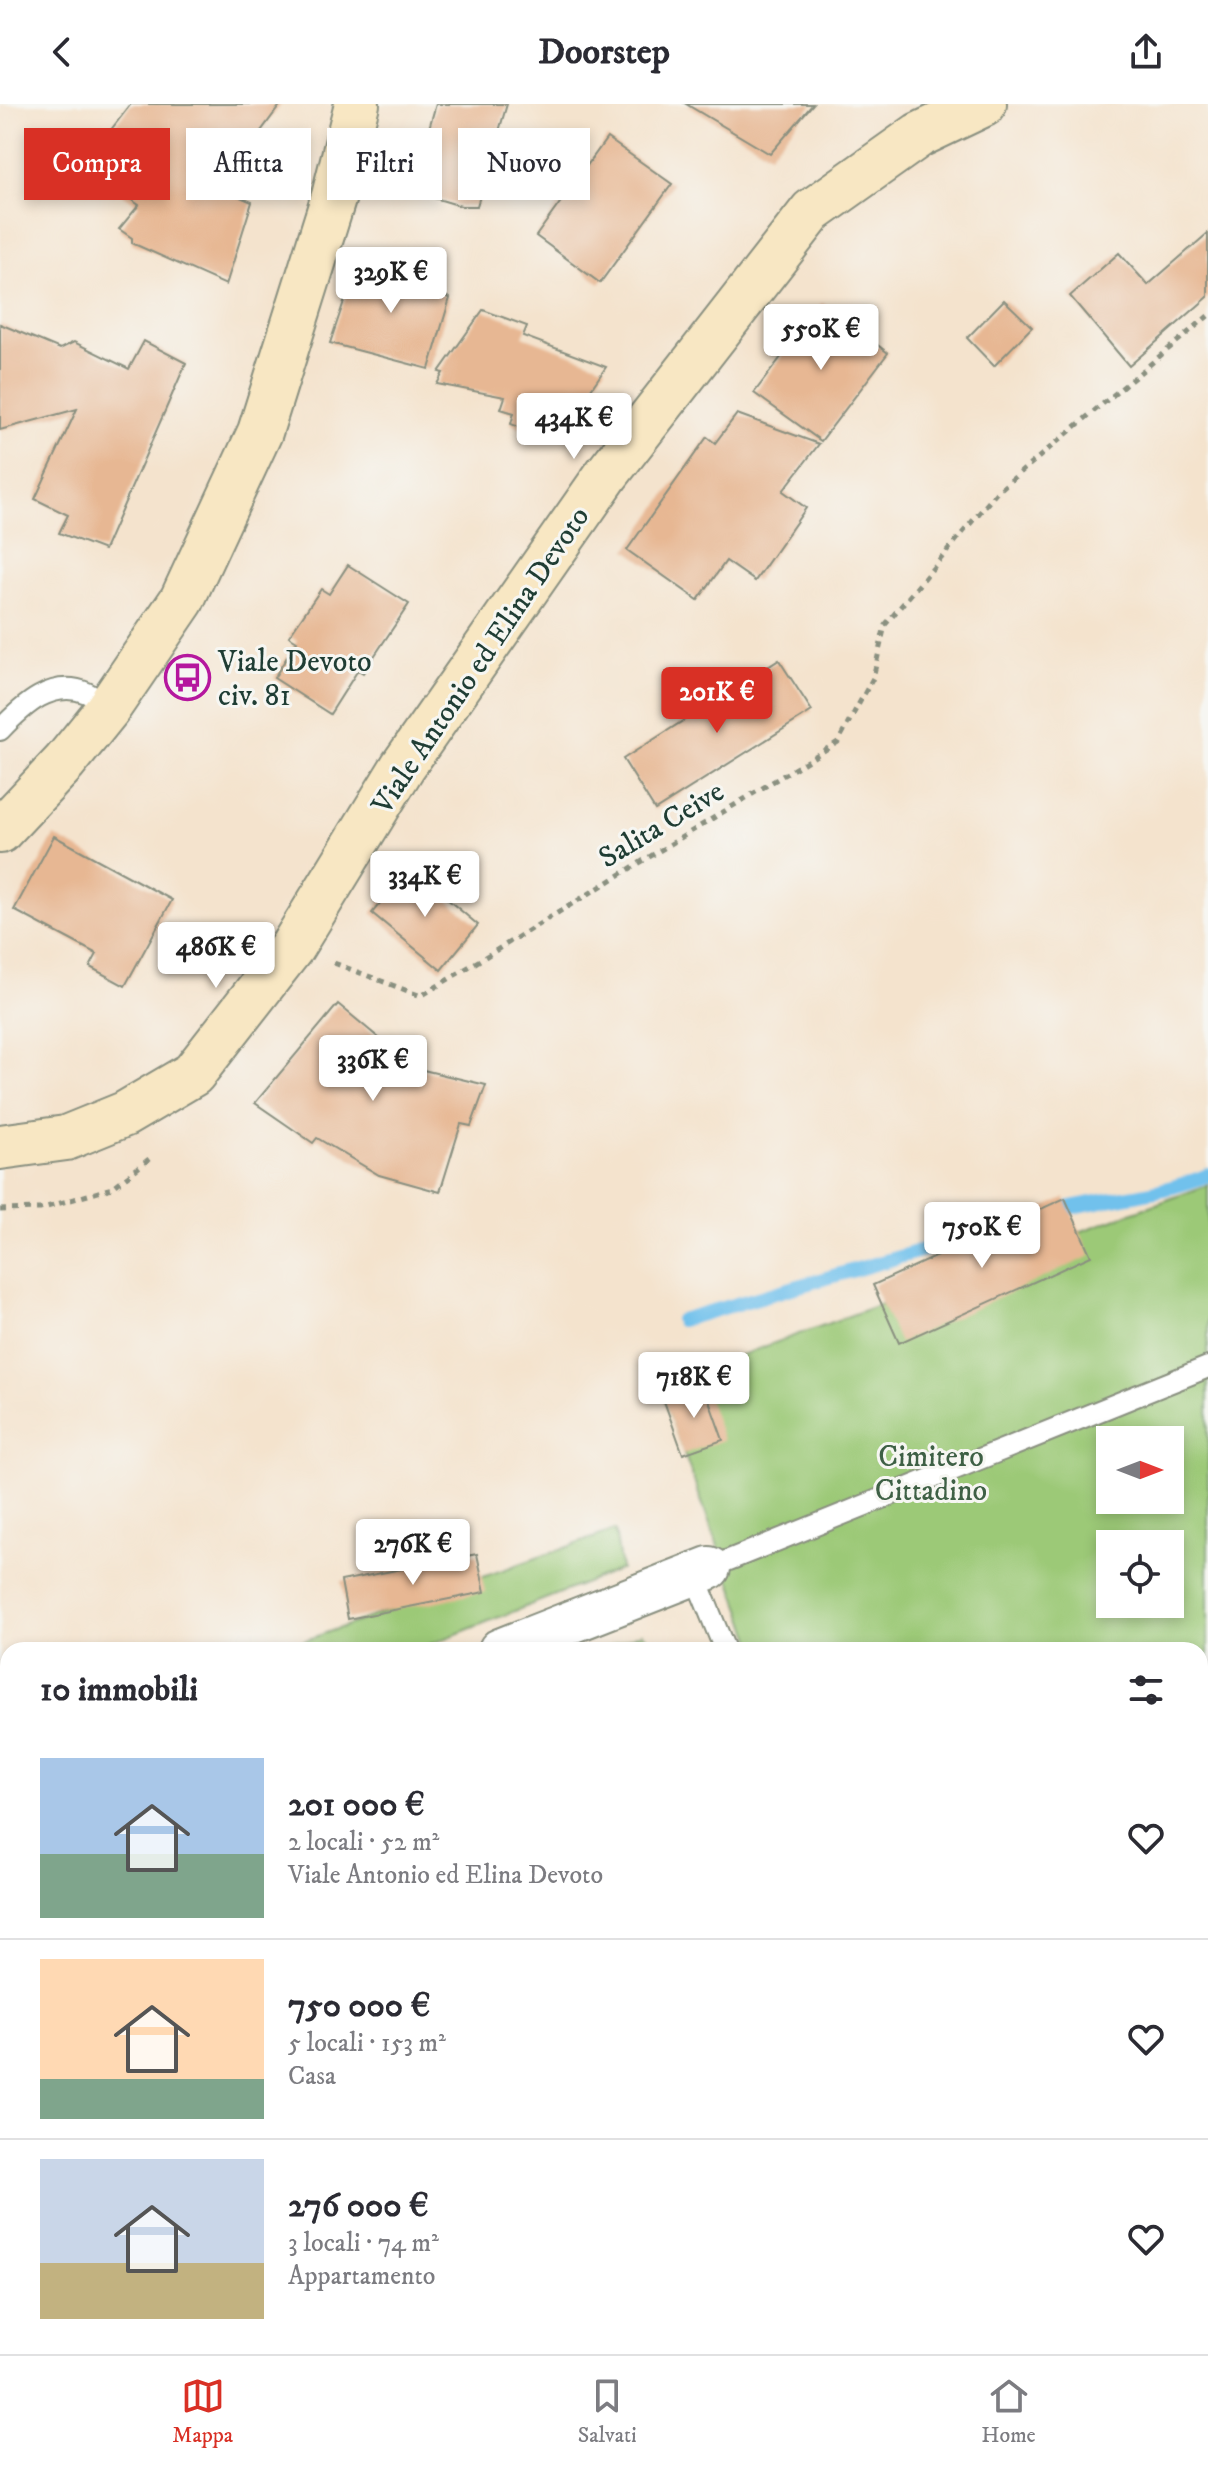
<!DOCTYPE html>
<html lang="it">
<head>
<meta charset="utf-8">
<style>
  body { margin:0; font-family:"IM FELL DW Pica",serif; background:#f2f2f3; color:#2b2b33; height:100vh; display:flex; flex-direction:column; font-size:30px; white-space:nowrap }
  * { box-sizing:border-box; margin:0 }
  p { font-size:26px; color:#7c7c81 }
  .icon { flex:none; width:44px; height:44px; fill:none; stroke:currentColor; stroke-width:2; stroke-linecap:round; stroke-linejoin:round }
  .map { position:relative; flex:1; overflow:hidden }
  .drawer { position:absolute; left:0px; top:1538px; width:1208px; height:712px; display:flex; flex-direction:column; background:#fff; border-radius:24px 24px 0 0; box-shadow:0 4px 12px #0003 }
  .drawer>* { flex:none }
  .hud { position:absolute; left:24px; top:24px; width:800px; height:72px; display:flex; gap:16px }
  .needle { width:52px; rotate:90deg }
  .buttons { position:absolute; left:1096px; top:1322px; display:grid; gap:16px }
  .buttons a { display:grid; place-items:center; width:88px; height:88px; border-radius:0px; background:#fff; box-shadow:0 4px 12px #0003; font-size:40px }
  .price { position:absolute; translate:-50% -68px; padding:0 18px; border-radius:8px; background:#fff; color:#222; font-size:26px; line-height:52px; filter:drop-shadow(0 2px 4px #0008) }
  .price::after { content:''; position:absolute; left:50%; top:48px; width:24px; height:18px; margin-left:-12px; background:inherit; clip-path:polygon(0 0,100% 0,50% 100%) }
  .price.current { background:#d93025; color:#fff }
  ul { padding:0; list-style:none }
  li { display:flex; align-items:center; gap:24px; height:200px; padding:0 40px }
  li+li { border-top:2px solid #e1e1e2 }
  li span { display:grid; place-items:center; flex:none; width:224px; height:160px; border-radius:0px; color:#555 }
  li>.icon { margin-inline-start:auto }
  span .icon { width:96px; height:96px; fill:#fffc; stroke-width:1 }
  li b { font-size:34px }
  h2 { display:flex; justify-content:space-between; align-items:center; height:96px; padding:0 40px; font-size:34px }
  .chip { padding:0 28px; border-radius:0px; background:#fff; box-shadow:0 4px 12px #0003; font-size:28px; line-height:72px }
  .chip.current { background:#d93025; color:#fff }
  header { display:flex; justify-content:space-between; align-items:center; height:104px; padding:0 40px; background:#fff; font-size:36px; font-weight:700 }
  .menu { display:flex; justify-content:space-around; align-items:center; height:112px; border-top:2px solid #e1e1e2; background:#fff; font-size:22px; color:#7c7c81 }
  .menu a { display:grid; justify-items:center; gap:4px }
  .menu .current { color:#d93025 }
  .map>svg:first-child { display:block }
</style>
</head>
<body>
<header><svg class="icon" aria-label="back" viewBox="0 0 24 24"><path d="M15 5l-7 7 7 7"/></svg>Doorstep<svg class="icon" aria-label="share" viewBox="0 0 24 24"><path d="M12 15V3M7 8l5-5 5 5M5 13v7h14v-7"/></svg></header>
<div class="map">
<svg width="1208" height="2250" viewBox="0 0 1208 2250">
  <rect width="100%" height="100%" fill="#f6f6f2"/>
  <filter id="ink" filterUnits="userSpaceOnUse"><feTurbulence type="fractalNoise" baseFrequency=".0125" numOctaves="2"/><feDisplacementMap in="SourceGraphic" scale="16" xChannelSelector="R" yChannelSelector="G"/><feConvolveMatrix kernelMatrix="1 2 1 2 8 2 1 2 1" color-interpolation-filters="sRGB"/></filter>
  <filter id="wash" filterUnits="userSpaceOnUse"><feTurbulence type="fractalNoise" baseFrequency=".006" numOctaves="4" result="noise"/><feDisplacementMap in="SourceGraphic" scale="32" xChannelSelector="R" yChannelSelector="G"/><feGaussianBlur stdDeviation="1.8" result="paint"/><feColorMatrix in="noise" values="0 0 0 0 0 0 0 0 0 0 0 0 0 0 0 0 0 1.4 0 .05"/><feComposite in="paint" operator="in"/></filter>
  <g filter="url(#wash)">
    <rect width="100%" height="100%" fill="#f4e3cd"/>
    <g fill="#9cc977" stroke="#5e8356" stroke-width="2" fill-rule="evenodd">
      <path d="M1208,1081V1889L1200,1892V1546H756L659,1281ZM1110,1336H1170V1396H1110ZM1110,1440H1170V1500H1110Z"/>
      <path d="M615,1426L621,1465L416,1546H278Z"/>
      <path d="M642,1529L661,1546H600Z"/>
      <path d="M8,1642V1708L0,1711V1645Z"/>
      <path d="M8,1780V1864L0,1865V1783Z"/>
    </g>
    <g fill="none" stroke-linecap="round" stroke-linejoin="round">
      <g stroke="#71c1ec" stroke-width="14">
        <path d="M1053,1108C1104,1093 1159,1092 1208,1071"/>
        <path d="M681,1216L1010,1121"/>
        <path d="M1200,2129L1208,2127"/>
        <path d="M808,2250L824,2242"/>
      </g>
    </g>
    <g id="blocks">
      <g fill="#e7b793">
        <path d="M131,0H281L219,84L252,98L226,181L132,139V134L119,125L139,101L82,63Z"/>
        <path d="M436,0H507L477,102H461L411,87Z"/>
        <path d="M686,0H813L770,50Z"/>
        <path d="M607,34L672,80L600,179L536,132Z"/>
        <path d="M1208,129V193L1129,262L1070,192L1119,149L1148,181Z"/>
        <path d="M359,153L435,180L432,187L450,194L429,265L330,239Z"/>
        <path d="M1004,196L1032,223L994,262L967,234Z"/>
        <path d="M822,199L888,249L821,337L754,289Z"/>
        <path d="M483,206L527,222L523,232L606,263L578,304L568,299L551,336L511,320L514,309L501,305L505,293L437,280L443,269L439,268Z"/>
        <path d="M0,220L60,245L74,238L129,265L144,237L186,259L104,446L59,429L68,411L35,395L77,305L0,326Z"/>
        <path d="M737,310L819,340L783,387L806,404L755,477L726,457L698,496L627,446L707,333L715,339Z"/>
        <path d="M348,461L409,500L363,569L358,566L330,610L274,574L297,537L289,532L321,485L329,490Z"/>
        <path d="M779,556L812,607L655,706L623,655Z"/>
        <path d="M54,732L172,796L125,882L90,863L97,850L14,806Z"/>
        <path d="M409,763L478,821L441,866L372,809Z"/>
        <path d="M338,900L415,964L486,981L471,1022L461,1020L440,1088L379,1071L317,1034L313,1039L255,999Z"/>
        <path d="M1065,1094L1091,1152L899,1239L873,1181Z"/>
        <path d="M704,1283L723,1336L683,1350L664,1297Z"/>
        <path d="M477,1450L485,1488L348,1515L341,1477Z"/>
      </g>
    </g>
  </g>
  <g filter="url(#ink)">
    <use href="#blocks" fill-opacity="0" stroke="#8a9080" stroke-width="2"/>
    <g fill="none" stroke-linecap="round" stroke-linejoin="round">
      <defs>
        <g id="lane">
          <path d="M0,626C23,602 52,574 87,589C94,592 101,600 107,606"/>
          <path d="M709,1464L1208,1263"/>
          <path d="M694,1470L725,1546"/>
        </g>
        <g id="street">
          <path d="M500,1546L709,1464"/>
          <path d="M0,1743L8,1740"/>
          <path d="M1200,1996L1208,1994"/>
          <path d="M0,2199L8,2198"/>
          <path d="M1001,2242L1003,2250"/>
        </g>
        <g id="secondary">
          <path d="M0,727L65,658L107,606L182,496L260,328L334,92L357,0"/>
          <path d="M0,1043L66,1034L125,1010L193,970L292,843L403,662L607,370L812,107L919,31L984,0"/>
        </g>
      </defs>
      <use href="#lane" stroke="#8a9080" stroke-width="24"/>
      <use href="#street" stroke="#8a9080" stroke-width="46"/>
      <use href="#secondary" stroke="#8a9080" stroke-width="48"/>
      <g stroke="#8a9080" stroke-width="5" stroke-dasharray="6 6" stroke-linecap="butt">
        <path d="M334,859L421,892L838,638L873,574L885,521L997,388L1208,212"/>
        <path d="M0,1106L40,1105L112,1084L153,1052"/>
      </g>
      <use href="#lane" stroke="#fff" stroke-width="20"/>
      <use href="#street" stroke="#fff" stroke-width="42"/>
      <use href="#secondary" stroke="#f8e7c3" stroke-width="44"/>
    </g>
  </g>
  <defs>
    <symbol id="bus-ring" viewBox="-11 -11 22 22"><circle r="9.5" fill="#f6f6f2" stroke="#b5179e" stroke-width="1.5"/><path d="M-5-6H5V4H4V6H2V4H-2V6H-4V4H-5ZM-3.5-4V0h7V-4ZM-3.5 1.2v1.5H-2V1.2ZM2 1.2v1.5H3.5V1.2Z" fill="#b5179e"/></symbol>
  </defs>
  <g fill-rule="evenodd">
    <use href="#bus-ring" x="162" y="548" width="51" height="51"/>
  </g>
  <g text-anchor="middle" stroke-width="6" stroke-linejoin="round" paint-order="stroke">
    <g font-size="30" fill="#1f3d34" stroke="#f6f6f2">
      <text transform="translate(480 556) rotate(-56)" y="10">Viale Antonio ed Elina Devoto</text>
      <text transform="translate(661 720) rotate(-31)" y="10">Salita Ceive</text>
    </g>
    <g font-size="30" fill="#1f3d34" stroke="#f6f6f2" text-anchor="start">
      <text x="218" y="567">Viale Devoto<tspan x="218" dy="34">civ. 81</tspan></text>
    </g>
    <g font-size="30" fill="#3e6045" stroke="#f6f6f2">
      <text x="931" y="1362">Cimitero<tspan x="931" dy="34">Cittadino</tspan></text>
    </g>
  </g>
</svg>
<div class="buttons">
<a><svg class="needle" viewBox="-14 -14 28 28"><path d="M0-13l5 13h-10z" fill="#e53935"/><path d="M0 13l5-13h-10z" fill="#7c7c81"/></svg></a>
<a><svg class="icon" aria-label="locate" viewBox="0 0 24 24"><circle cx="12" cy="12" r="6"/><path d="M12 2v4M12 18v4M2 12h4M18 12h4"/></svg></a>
</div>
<b class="price" style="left:391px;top:211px">329K €</b>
<b class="price" style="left:821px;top:268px">550K €</b>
<b class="price" style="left:574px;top:357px">434K €</b>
<b class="price current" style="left:717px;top:631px">201K €</b>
<b class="price" style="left:425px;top:815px">334K €</b>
<b class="price" style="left:216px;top:886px">486K €</b>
<b class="price" style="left:373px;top:999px">336K €</b>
<b class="price" style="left:982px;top:1166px">750K €</b>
<b class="price" style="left:694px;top:1316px">718K €</b>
<b class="price" style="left:413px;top:1483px">276K €</b>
<div class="hud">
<a class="chip current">Compra</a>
<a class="chip">Affitta</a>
<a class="chip">Filtri</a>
<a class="chip">Nuovo</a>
</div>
<section class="drawer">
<h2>10 immobili<svg class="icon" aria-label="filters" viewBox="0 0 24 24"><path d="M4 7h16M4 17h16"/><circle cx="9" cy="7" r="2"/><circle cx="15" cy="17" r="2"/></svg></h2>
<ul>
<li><span style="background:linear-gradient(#a9c7e8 60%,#7fa58c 0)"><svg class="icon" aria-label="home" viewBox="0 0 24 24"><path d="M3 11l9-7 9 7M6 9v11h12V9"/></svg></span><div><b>201 000 €</b><p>2 locali · 52 m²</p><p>Viale Antonio ed Elina Devoto</p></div><svg class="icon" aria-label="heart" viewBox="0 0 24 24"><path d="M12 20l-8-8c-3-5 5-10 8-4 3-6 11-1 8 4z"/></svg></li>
<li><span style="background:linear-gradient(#ffd9b3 75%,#7fa58c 0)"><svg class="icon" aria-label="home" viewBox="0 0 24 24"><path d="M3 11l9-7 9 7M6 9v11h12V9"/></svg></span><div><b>750 000 €</b><p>5 locali · 153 m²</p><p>Casa</p></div><svg class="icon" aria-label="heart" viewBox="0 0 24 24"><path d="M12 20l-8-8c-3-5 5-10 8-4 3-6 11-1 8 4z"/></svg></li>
<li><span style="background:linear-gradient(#c9d6e8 65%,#c2b280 0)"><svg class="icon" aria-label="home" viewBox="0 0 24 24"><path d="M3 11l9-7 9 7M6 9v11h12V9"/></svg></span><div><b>276 000 €</b><p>3 locali · 74 m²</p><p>Appartamento</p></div><svg class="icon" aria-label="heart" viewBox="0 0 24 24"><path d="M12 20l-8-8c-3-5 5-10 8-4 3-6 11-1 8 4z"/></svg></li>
</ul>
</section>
</div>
<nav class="menu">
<a class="current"><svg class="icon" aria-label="map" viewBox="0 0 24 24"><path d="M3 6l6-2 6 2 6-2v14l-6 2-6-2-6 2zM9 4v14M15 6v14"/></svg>Mappa</a>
<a><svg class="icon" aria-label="saved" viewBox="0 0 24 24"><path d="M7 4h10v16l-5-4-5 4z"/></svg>Salvati</a>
<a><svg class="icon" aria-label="home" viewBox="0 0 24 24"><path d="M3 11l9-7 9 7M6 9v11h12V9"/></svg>Home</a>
</nav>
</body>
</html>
